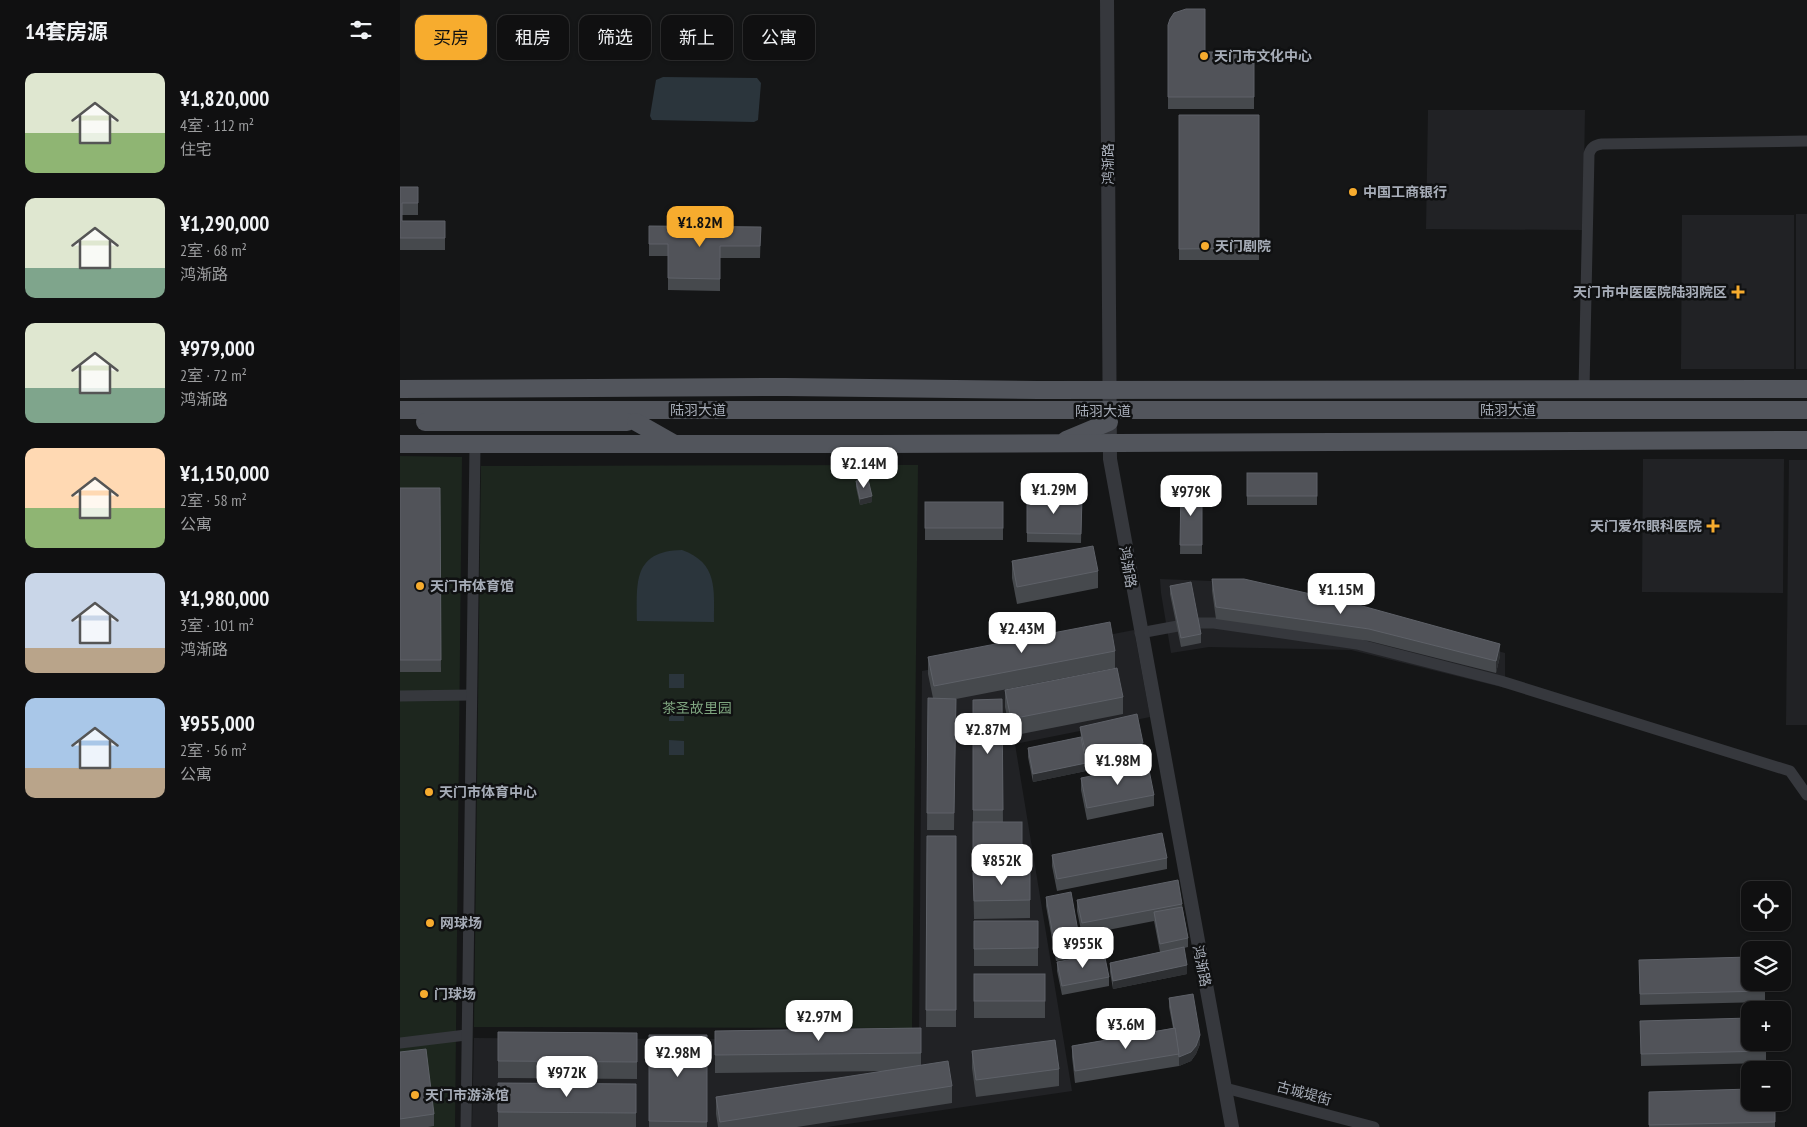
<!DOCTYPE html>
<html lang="zh">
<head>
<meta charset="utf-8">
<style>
  body { margin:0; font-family:"PT Sans Narrow","Noto Sans SC",sans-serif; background:#1e1e1f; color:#f1f3f6; height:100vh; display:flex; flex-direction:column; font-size:19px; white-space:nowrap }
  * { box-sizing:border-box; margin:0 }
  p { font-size:16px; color:#9c9d9f }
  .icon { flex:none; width:28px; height:28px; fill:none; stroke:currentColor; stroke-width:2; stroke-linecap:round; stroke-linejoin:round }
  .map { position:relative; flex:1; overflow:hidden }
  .side { display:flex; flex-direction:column; background:#101011; width:400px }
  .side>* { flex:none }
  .guide { position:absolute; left:15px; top:15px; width:475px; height:45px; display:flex; gap:10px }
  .controls { position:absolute; left:1341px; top:881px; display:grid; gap:10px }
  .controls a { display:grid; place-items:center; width:50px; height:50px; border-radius:10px; background:#101011; box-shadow:0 1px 4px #0004,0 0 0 1px #303031; font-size:25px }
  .price { position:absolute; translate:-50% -42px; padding:0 11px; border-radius:10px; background:#fff; color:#222; font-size:16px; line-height:32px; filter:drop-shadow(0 1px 2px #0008) }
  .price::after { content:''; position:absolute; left:50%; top:30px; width:15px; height:11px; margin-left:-8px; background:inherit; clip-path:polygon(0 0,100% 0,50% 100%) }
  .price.selected { background:#f7ac2e; color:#111 }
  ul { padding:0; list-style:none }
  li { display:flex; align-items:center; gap:15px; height:125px; padding:0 25px }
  li span { display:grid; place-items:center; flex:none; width:140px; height:100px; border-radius:10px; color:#555 }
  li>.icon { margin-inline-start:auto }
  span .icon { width:60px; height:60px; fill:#fffc; stroke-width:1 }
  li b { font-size:21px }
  h2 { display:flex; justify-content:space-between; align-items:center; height:60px; padding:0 25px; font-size:21px }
  .tag { padding:0 18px; border-radius:10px; background:#101011; box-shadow:0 1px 4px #0004,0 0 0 1px #303031; font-size:18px; line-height:45px }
  .tag.selected { background:#f7ac2e; color:#111 }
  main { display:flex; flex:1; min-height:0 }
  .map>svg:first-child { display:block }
</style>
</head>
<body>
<main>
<section class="side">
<h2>14套房源<svg class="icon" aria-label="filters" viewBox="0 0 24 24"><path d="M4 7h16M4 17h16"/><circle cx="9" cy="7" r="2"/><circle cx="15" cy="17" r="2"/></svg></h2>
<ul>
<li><span style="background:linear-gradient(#dfe7d0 60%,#8fb573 0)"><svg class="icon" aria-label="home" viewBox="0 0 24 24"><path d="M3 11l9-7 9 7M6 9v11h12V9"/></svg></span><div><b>¥1,820,000</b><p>4室 · 112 m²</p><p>住宅</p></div></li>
<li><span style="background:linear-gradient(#dfe7d0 70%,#7fa58c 0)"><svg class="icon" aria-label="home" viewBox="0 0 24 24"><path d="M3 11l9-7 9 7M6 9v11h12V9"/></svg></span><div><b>¥1,290,000</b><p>2室 · 68 m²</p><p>鸿渐路</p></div></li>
<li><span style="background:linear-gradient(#dfe7d0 65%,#7fa58c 0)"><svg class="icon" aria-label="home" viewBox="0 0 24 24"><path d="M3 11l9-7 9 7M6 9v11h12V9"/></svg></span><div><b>¥979,000</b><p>2室 · 72 m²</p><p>鸿渐路</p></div></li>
<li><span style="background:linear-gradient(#ffd9b3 60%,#8fb573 0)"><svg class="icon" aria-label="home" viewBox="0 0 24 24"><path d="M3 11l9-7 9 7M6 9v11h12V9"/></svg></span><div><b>¥1,150,000</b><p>2室 · 58 m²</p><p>公寓</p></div></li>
<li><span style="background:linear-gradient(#c9d6e8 75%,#b9a48a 0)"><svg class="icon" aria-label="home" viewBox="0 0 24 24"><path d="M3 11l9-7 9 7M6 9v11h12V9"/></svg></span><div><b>¥1,980,000</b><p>3室 · 101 m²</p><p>鸿渐路</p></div></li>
<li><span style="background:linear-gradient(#a9c7e8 70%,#b9a48a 0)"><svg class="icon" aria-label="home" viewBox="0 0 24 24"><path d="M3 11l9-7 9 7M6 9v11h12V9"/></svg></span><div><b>¥955,000</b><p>2室 · 56 m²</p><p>公寓</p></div></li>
</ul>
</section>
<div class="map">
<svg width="1407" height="1127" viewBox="0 0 1407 1127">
  <rect width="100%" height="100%" fill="#151617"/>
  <g fill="#212225">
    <path d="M1028,110H1185L1183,230L1026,229Z"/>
    <rect x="1396" y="214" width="11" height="155"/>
    <path d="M1282,215H1394V369H1281Z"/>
    <path d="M1243,459H1384L1383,593L1242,592Z"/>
    <path d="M1389,460H1407V725H1386Z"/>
    <path d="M760,579L812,581L953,610L1105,653V688L951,650L809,647L771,653L761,593Z"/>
    <path d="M734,630L750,717L615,744L672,1091L427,1127H72L74,1038L519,1040L522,671Z"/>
  </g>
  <g fill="#1d261e">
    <path d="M0,456L62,457L55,1127H0Z"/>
    <path d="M518,465L512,1028L74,1027L81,466Z"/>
  </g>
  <g fill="#2b353c">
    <path d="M263,77L357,78L361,83L358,120L354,122L252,120L250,116L256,80Z"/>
    <path d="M282,550C318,563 314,589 314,622L237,621C237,584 232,551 282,550Z"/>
    <rect x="269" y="674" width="15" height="14"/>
    <rect x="269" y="707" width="15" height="14"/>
    <path d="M269,740L284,741V755H269Z"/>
  </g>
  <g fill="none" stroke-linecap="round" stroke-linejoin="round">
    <g stroke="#36383d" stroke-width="11">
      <path d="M1184,389L1189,154C1191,147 1195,145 1202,144L1407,141"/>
      <path d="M740,633L794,623H814L957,644L1101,681L1390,771L1407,795"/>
      <path d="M0,696L71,695"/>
      <path d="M0,1043L66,1035"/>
      <path d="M825,1088L974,1127"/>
      <path d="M66,1127L75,445"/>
    </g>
    <path stroke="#36383d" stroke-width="14" d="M707,0L710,459L832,1127"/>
    <g stroke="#52555c" stroke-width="18">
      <path d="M0,389L386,387L638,390L1407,389"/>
      <path d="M0,410H1407"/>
      <path d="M25,422H227"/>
      <path d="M236,422L273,443"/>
      <path d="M666,440L709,422"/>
      <path d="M0,444H476L1407,440"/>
    </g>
  </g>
  <g fill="#46494d">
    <path d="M768,25L805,52H854V109H768Z"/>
    <rect x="779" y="115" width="80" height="145"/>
    <path d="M0,187H18V215H2V221H45V250H0Z"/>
    <path d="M249,226L361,227L360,258H320V291L268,290V256H249Z"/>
    <rect x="847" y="473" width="70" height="32"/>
    <path d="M456,481L472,502L460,505L456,487Z"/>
    <path d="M0,488H40L41,672H0Z"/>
    <path d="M781,488L802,489V554H780Z"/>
    <path d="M627,496L682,497L681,543L627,542Z"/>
    <rect x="525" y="502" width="78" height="38"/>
    <path d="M612,561L698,571V588L617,604L612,578Z"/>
    <path d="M812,579L1100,656L1096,673L969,641L816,619L812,591Z"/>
    <path d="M770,586L801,634V643L781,647L770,594Z"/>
    <path d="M715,651V668L556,699L554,830H527L528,698H533L528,674V657Z"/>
    <path d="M605,690L723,697V714L611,736L605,707Z"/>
    <path d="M602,699L603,822H622V868L573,867V700Z"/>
    <path d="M680,727L743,752L686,764V771L633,782L628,757V748L681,737Z"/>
    <path d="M681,778L754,795V806L687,820L681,790Z"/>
    <path d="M527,836H556V1027H526Z"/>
    <path d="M652,855L767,858V869L657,891L652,866Z"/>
    <path d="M630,871V918L574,919L573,872Z"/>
    <path d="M646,897L681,948V957L656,961L646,906Z"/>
    <path d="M677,900L782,904L788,938V947L784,948L787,974L713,989L710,972V963L760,952L754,921L682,935L677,911Z"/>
    <rect x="574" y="921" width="64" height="45"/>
    <path d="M1239,960L1365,982V1002L1240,1005Z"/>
    <path d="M657,962L709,977V986L662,995L657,971Z"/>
    <rect x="574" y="974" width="71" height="44"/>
    <path d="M769,998L800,1044L796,1054L791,1061L779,1066L675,1083L672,1057V1046L773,1028L769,1007Z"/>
    <path d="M1240,1021L1366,1042V1063L1241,1066Z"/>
    <path d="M521,1028V1065L552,1086V1103L397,1127H318L316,1114V1097L486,1071L315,1073V1031Z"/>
    <path d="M98,1032L237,1033V1079L98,1078Z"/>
    <rect x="249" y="1035" width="58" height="92"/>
    <path d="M572,1051L659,1069V1086L576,1097L572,1068Z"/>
    <path d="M0,1052L34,1114V1126L28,1127H0Z"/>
    <path d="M98,1083L236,1084V1127H98Z"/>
    <path d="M1249,1092L1375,1102V1127H1249Z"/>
  </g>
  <g fill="#2e3033">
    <path d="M472,496V502L460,505V499Z"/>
    <path d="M1100,644V656L1096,673V661Z"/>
    <path d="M743,743V752L686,764V771L633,782V774L686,763V755Z"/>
    <path d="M787,965V974L713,989V981Z"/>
    <path d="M800,1035V1044L796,1054L791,1061L779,1066V1057Z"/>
  </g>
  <g fill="#515359" stroke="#5e6168">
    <path d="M786,9H805V52H854V97H768V25L770,19L774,13Z"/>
    <path d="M779,115H859V248L779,249Z"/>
    <path d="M0,187H18V203H2V221H45V238H0Z"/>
    <path d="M249,226L361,227L360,246H320V279L268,278V244H249Z"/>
    <rect x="847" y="473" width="70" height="23"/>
    <path d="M468,479L472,496L460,499L456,481Z"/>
    <path d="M0,488H40L41,660H0Z"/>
    <path d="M781,488L802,489V545H780Z"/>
    <path d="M627,496L682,497L681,534L627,533Z"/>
    <rect x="525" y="502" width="78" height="26"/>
    <path d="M693,546L698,571L617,587L612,561Z"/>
    <path d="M812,579H844L955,604L1100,644L1096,661L969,629L816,607Z"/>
    <path d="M791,582L801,634L781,638L770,586Z"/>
    <path d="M710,622L715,651L534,686L528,657Z"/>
    <path d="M717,668L723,697L611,719L605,690Z"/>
    <path d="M528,698L556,699L554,813H527Z"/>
    <path d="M602,699L603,810H573V700Z"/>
    <path d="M737,714L743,743L686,755L680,727Z"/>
    <path d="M681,737L686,763L633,774L628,748Z"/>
    <path d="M748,765L754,795L687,808L681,778Z"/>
    <rect x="573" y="822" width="49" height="28"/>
    <path d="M762,833L767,858L657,879L652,855Z"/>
    <path d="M527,836H556V1010H526Z"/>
    <path d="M630,871V900L574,901L573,872Z"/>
    <path d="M778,880L782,904L682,923L677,900Z"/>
    <path d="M671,892L681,948L656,952L646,897Z"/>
    <path d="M782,907L788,938L760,944L754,912Z"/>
    <path d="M574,921H638V948L574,949Z"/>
    <path d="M784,947L787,965L713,981L710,963Z"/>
    <path d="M704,953L709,977L662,986L657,962Z"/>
    <path d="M1350,957V982H1365V991L1240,994L1239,960Z"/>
    <rect x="574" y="974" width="71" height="27"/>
    <path d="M793,994L800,1035L796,1046L791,1052L779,1057L775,1028H774L769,998Z"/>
    <path d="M1350,1018V1042H1366V1051L1241,1054L1240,1021Z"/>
    <path d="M521,1028V1053L315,1055V1031Z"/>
    <path d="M775,1028L779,1054L675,1071L672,1046Z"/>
    <path d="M98,1032L237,1033V1062L98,1061Z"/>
    <path d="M249,1035H307V1122L249,1121Z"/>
    <path d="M655,1040L659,1069L576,1080L572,1051Z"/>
    <path d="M26,1049L34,1114L0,1119V1052Z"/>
    <path d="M548,1061L552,1086L320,1122L316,1097Z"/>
    <path d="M98,1083L236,1084V1113L98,1112Z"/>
    <path d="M1350,1089V1102H1375V1122L1249,1125V1092Z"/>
  </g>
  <g fill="#f7ac2e" stroke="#101112" stroke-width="2">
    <circle cx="804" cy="56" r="5"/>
    <circle cx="953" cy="192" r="5"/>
    <circle cx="805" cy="246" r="5"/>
    <path d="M1335.5 284.5h5v5h5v5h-5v5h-5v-5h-5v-5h5z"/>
    <path d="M1310.5 518.5h5v5h5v5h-5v5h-5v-5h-5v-5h5z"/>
    <circle cx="20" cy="586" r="5"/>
    <circle cx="29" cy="792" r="5"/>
    <circle cx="30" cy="923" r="5"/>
    <circle cx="24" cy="994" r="5"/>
    <circle cx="15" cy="1095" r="5"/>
  </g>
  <g text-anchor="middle" stroke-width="5" stroke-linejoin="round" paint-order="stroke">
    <g font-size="14" font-weight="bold" fill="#a7adb8" stroke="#101112" text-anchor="start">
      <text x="814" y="61">天门市文化中心</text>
      <text x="963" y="197">中国工商银行</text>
      <text x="815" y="251">天门剧院</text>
      <text x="1327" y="297" text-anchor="end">天门市中医医院陆羽院区</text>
      <text x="1302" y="531" text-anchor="end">天门爱尔眼科医院</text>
      <text x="30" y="591">天门市体育馆</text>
      <text x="39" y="797">天门市体育中心</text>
      <text x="40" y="928">网球场</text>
      <text x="34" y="999">门球场</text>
      <text x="25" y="1100">天门市游泳馆</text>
    </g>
    <g font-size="14" fill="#a7adb8" stroke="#101112">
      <text transform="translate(708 164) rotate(-90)" y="5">鸿渐路</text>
      <text x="298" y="415">陆羽大道</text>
      <text x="1108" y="415">陆羽大道</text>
      <text x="703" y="416">陆羽大道</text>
      <text transform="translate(728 567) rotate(80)" y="5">鸿渐路</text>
      <text transform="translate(802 966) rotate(79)" y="5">鸿渐路</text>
      <text transform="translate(904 1093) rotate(15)" y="5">古城堤街</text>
    </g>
    <g font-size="14" fill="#7da37e" stroke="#101112">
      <text x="297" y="713">茶圣故里园</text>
    </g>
  </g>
</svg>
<div class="controls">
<a><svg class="icon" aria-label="locate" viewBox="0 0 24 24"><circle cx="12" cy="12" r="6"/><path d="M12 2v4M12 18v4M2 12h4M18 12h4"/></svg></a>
<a><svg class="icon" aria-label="layers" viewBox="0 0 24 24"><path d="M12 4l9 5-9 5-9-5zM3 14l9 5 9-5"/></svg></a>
<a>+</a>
<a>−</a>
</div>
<b class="price selected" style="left:300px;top:248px">¥1.82M</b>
<b class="price" style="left:464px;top:489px">¥2.14M</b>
<b class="price" style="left:654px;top:515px">¥1.29M</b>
<b class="price" style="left:791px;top:517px">¥979K</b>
<b class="price" style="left:941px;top:615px">¥1.15M</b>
<b class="price" style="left:622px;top:654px">¥2.43M</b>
<b class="price" style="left:588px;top:755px">¥2.87M</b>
<b class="price" style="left:718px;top:786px">¥1.98M</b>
<b class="price" style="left:602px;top:886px">¥852K</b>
<b class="price" style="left:683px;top:969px">¥955K</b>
<b class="price" style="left:419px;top:1042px">¥2.97M</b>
<b class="price" style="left:726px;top:1050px">¥3.6M</b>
<b class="price" style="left:278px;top:1078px">¥2.98M</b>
<b class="price" style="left:167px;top:1098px">¥972K</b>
<div class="guide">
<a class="tag selected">买房</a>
<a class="tag">租房</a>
<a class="tag">筛选</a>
<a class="tag">新上</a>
<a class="tag">公寓</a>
</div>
</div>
</main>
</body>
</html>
